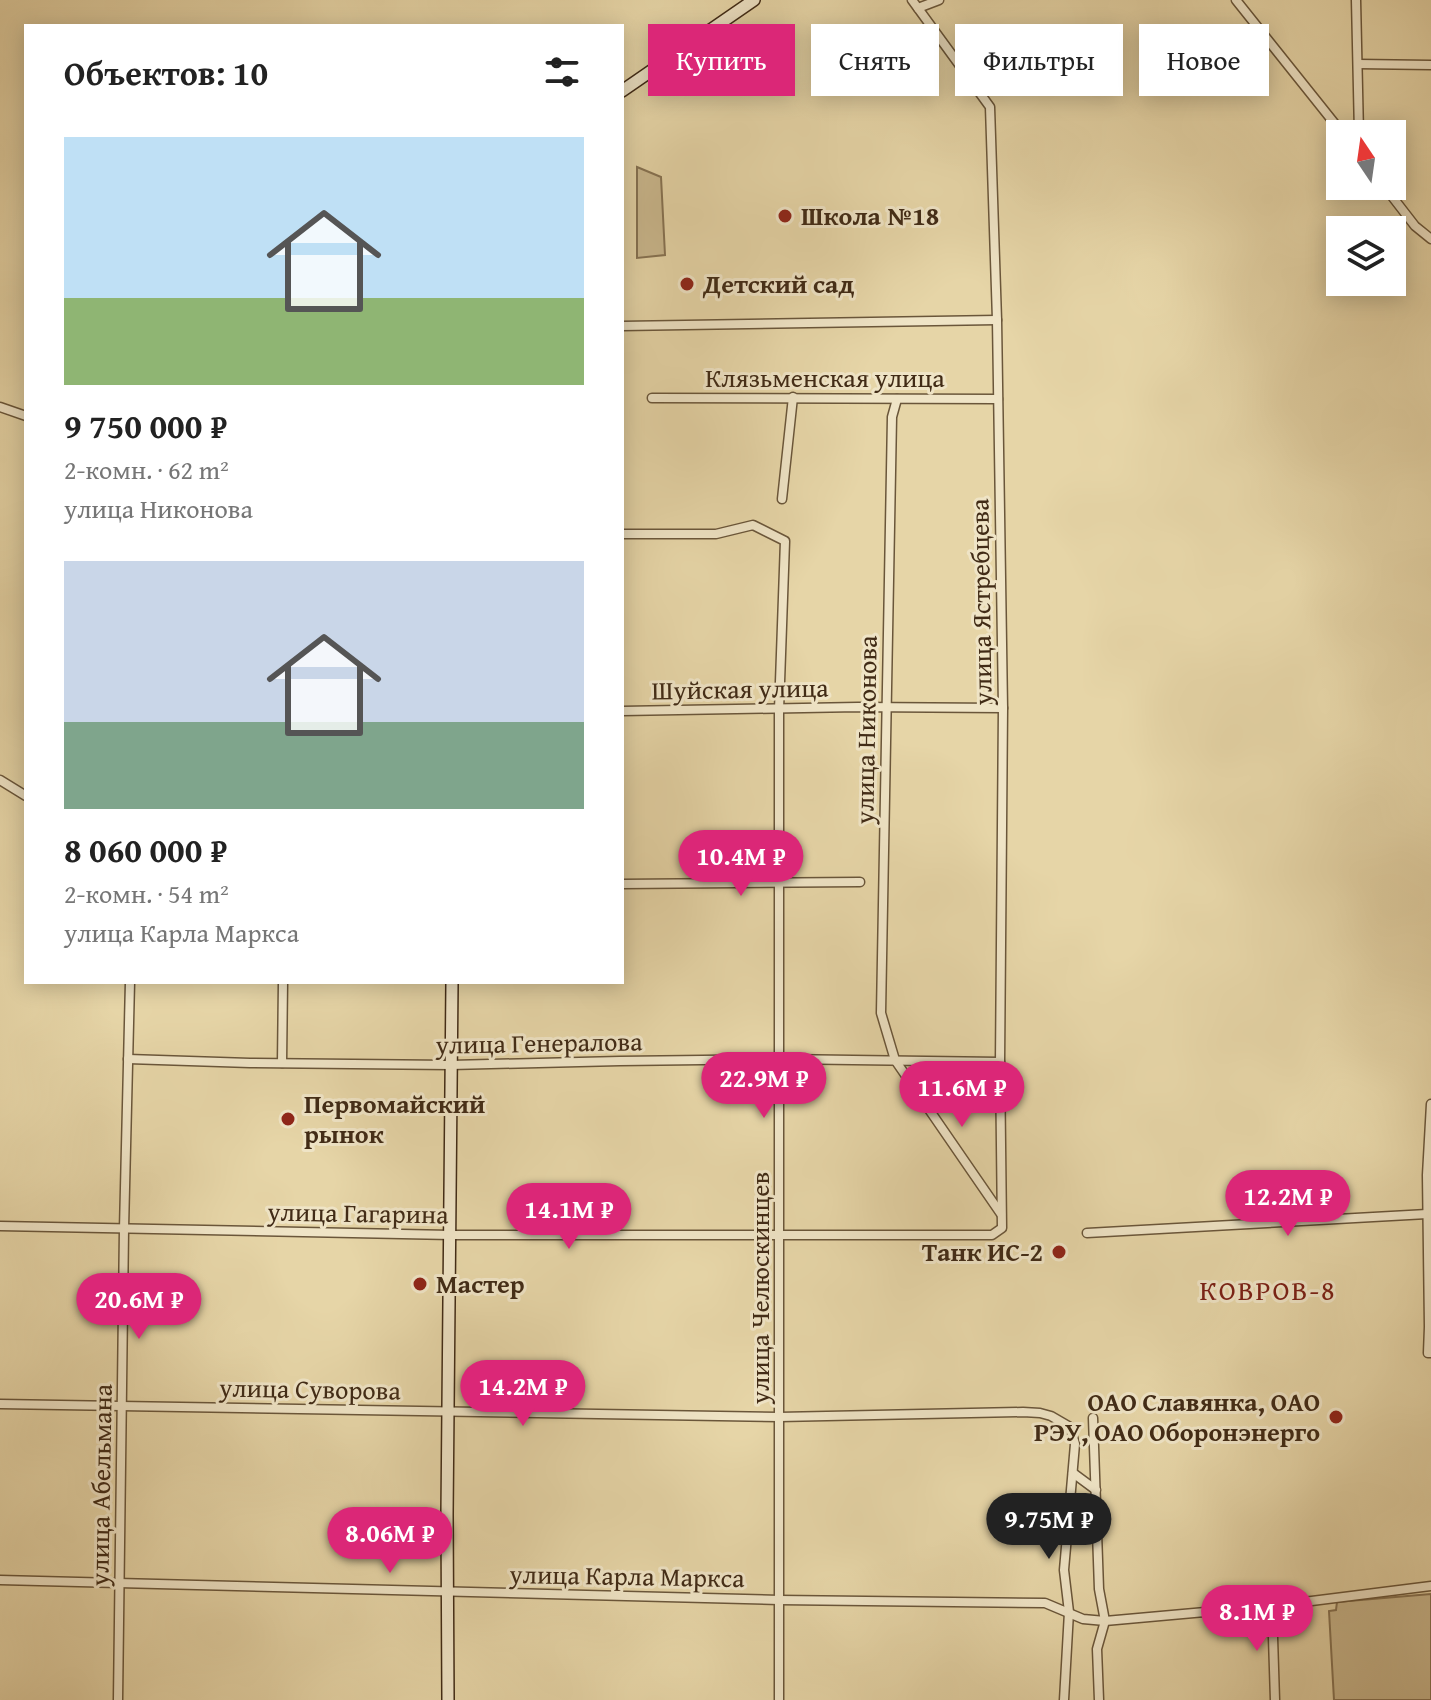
<!DOCTYPE html>
<html lang="ru">
<head>
<meta charset="utf-8">
<style>
  body { margin:0; font-family:"Gentium Book Plus",serif; background:#f2f2f2; color:#222; height:100vh; display:flex; flex-direction:column; font-size:30px; white-space:nowrap }
  * { box-sizing:border-box; margin:0 }
  p { font-size:26px; color:#767676 }
  .icon { flex:none; width:44px; height:44px; fill:none; stroke:currentColor; stroke-width:2; stroke-linecap:round; stroke-linejoin:round }
  .map { position:relative; flex:1; overflow:hidden }
  .drawer { position:absolute; left:24px; top:24px; width:600px; height:960px; display:flex; flex-direction:column; background:#fff; border-radius:0px; box-shadow:0 4px 20px #0003 }
  .drawer>* { flex:none }
  .banner { position:absolute; left:648px; top:24px; width:662px; height:72px; display:flex; gap:16px }
  .needle { width:52px; rotate:347deg }
  .controls { position:absolute; left:1326px; top:120px; display:grid; gap:16px }
  .controls a { display:grid; place-items:center; width:80px; height:80px; border-radius:0px; background:#fff; box-shadow:0 4px 20px #0003; font-size:40px }
  .price { position:absolute; translate:-50% -68px; padding:0 18px; border-radius:28px; background:#db2777; color:#fff; font-size:26px; line-height:52px; filter:drop-shadow(0 2px 4px #0008) }
  .price::after { content:''; position:absolute; left:50%; top:48px; width:24px; height:18px; margin-left:-12px; background:inherit; clip-path:polygon(0 0,100% 0,50% 100%) }
  .price.active { background:#222; color:#fff }
  ul { padding:0; list-style:none }
  li { display:grid; align-content:center; gap:16px; height:424px; padding:0 40px }
  li span { display:grid; place-items:center; height:248px; border-radius:0px; color:#555 }
  li>.icon { margin-inline-start:auto }
  span .icon { width:144px; height:144px; fill:#fffc; stroke-width:1 }
  li b { font-size:34px }
  h2 { display:flex; justify-content:space-between; align-items:center; height:96px; padding:0 40px; font-size:34px }
  .tag { padding:0 28px; border-radius:0px; background:#fff; box-shadow:0 4px 20px #0003; font-size:28px; line-height:72px }
  .tag.active { background:#db2777; color:#fff }
  .map>svg:first-child { display:block }
</style>
</head>
<body>
<div class="map">
<svg width="1431" height="1700" viewBox="0 0 1431 1700">
  <rect width="100%" height="100%" fill="#e6d5a7"/>
  <filter id="stains"><feTurbulence type="fractalNoise" baseFrequency=".0025" numOctaves="4"/><feColorMatrix values="0 0 0 0 .2 0 0 0 0 .09 0 0 0 0 .02 0 0 0 .5 -.17"/></filter>
  <radialGradient id="worn" r=".72"><stop offset=".6" stop-color="#630" stop-opacity="0"/><stop offset="1" stop-color="#630" stop-opacity=".3"/></radialGradient>
  <g fill="#cab88e" stroke="#867252" stroke-width="2">
    <path d="M637,167L661,177L665,255L637,258Z"/>
    <path d="M1431,1594V1700H1334L1329,1611L1336,1610L1337,1602Z"/>
  </g>
  <g fill="none" stroke-linecap="round" stroke-linejoin="round">
    <defs>
      <g id="minor">
        <path d="M1236,0L1343,134"/>
        <path d="M1356,0L1359,134"/>
        <path d="M918,8L939,0"/>
        <path d="M1358,64L1431,65"/>
        <path d="M1384,186L1415,226L1431,239"/>
        <path d="M622,326L997,320"/>
        <path d="M652,398L998,399"/>
        <path d="M897,399L892,417L881,1013L895,1060L1001,1214"/>
        <path d="M0,407L26,416"/>
        <path d="M782,499L793,397"/>
        <path d="M622,534H716L753,525L785,541L779,710V1700"/>
        <path d="M622,711L858,707L1003,708"/>
        <path d="M0,780L26,796"/>
        <path d="M622,884L860,882"/>
        <path d="M128,1059L250,1063L451,1065L620,1061L780,1059L1000,1062"/>
        <path d="M282,1063L283,982"/>
        <path d="M1431,1104L1427,1175L1429,1327L1428,1353H1431"/>
        <path d="M0,1226L451,1235H992L1002,1228L1000,1062L1003,708L997,320L990,107L912,0"/>
        <path d="M1087,1233L1427,1214"/>
        <path d="M0,1404L779,1417L1023,1412L1040,1413L1051,1416L1070,1427L1075,1444L1064,1570L1069,1612L1064,1700"/>
        <path d="M1093,1418L1099,1589L1105,1621L1097,1649L1099,1700"/>
        <path d="M1073,1473L1096,1490"/>
        <path d="M0,1580L779,1600L1045,1603L1083,1619L1105,1621L1272,1606L1431,1586"/>
        <path d="M1272,1606L1275,1700"/>
        <path d="M118,1700L124,1229L130,982"/>
      </g>
      <g id="secondary">
        <path d="M622,91L754,0"/>
        <path d="M448,1700L447,1514L452,982"/>
      </g>
    </defs>
    <use href="#minor" stroke="#6a563a" stroke-width="11"/>
    <use href="#secondary" stroke="#412b16" stroke-width="14"/>
    <use href="#minor" stroke="#efe4c6" stroke-width="8"/>
    <use href="#secondary" stroke="#efe4c6" stroke-width="11"/>
  </g>
  <g fill="#8f2418" stroke="#efe4c6" stroke-width="3">
    <circle cx="785" cy="216" r="8"/>
    <circle cx="687" cy="284" r="8"/>
    <circle cx="288" cy="1119" r="8"/>
    <circle cx="1059" cy="1252" r="8"/>
    <circle cx="420" cy="1284" r="8"/>
    <circle cx="1336" cy="1417" r="8"/>
  </g>
  <g text-anchor="middle" stroke-width="6" stroke-linejoin="round" paint-order="stroke">
    <g font-size="26" font-weight="bold" fill="#412b16" stroke="#efe4c6" text-anchor="start">
      <text x="801" y="225">Школа №18</text>
      <text x="703" y="293">Детский сад</text>
      <text x="304" y="1113">Первомайский<tspan x="304" dy="30">рынок</tspan></text>
      <text x="1043" y="1261" text-anchor="end">Танк ИС-2</text>
      <text x="436" y="1293">Мастер</text>
      <text x="1320" y="1411" text-anchor="end">ОАО Славянка, ОАО<tspan x="1320" dy="30">РЭУ, ОАО Оборонэнерго</tspan></text>
    </g>
    <g font-size="26" fill="#412b16" stroke="#efe4c6">
      <text x="825" y="387">Клязьменская улица</text>
      <text transform="translate(981 602) rotate(-91)" y="9">улица Ястребцева</text>
      <text transform="translate(740 689) rotate(-1)" y="9">Шуйская улица</text>
      <text transform="translate(866 730) rotate(-89)" y="9">улица Никонова</text>
      <text transform="translate(539 1043) rotate(-1)" y="9">улица Генералова</text>
      <text transform="translate(358 1213) rotate(1)" y="9">улица Гагарина</text>
      <text transform="translate(760 1288) rotate(-90)" y="9">улица Челюскинцев</text>
      <text transform="translate(310 1389) rotate(1)" y="9">улица Суворова</text>
      <text transform="translate(101 1485) rotate(-89)" y="9">улица Абельмана</text>
      <text transform="translate(627 1576) rotate(1)" y="9">улица Карла Маркса</text>
    </g>
    <g font-size="28" letter-spacing="2" fill="#7a1f14" stroke="#efe4c6">
      <text x="1268" y="1300">КОВРОВ-8</text>
    </g>
  </g>
  <rect width="100%" height="100%" filter="url(#stains)"/>
  <rect width="100%" height="100%" fill="url(#worn)"/>
</svg>
<div class="controls">
<a><svg class="needle" viewBox="-14 -14 28 28"><path d="M0-13l5 13h-10z" fill="#e53935"/><path d="M0 13l5-13h-10z" fill="#767676"/></svg></a>
<a><svg class="icon" aria-label="layers" viewBox="0 0 24 24"><path d="M12 4l9 5-9 5-9-5zM3 14l9 5 9-5"/></svg></a>
</div>
<b class="price" style="left:741px;top:898px">10.4M ₽</b>
<b class="price" style="left:764px;top:1120px">22.9M ₽</b>
<b class="price" style="left:962px;top:1129px">11.6M ₽</b>
<b class="price" style="left:1288px;top:1238px">12.2M ₽</b>
<b class="price" style="left:569px;top:1251px">14.1M ₽</b>
<b class="price" style="left:139px;top:1341px">20.6M ₽</b>
<b class="price" style="left:523px;top:1428px">14.2M ₽</b>
<b class="price active" style="left:1049px;top:1561px">9.75M ₽</b>
<b class="price" style="left:390px;top:1575px">8.06M ₽</b>
<b class="price" style="left:1257px;top:1653px">8.1M ₽</b>
<div class="banner">
<a class="tag active">Купить</a>
<a class="tag">Снять</a>
<a class="tag">Фильтры</a>
<a class="tag">Новое</a>
</div>
<section class="drawer">
<h2>Объектов: 10<svg class="icon" aria-label="filters" viewBox="0 0 24 24"><path d="M4 7h16M4 17h16"/><circle cx="9" cy="7" r="2"/><circle cx="15" cy="17" r="2"/></svg></h2>
<ul>
<li><span style="background:linear-gradient(#bfe0f5 65%,#8fb573 0)"><svg class="icon" aria-label="home" viewBox="0 0 24 24"><path d="M3 11l9-7 9 7M6 9v11h12V9"/></svg></span><div><b>9 750 000 ₽</b><p>2-комн. · 62 m²</p><p>улица Никонова</p></div></li>
<li><span style="background:linear-gradient(#c9d6e8 65%,#7fa58c 0)"><svg class="icon" aria-label="home" viewBox="0 0 24 24"><path d="M3 11l9-7 9 7M6 9v11h12V9"/></svg></span><div><b>8 060 000 ₽</b><p>2-комн. · 54 m²</p><p>улица Карла Маркса</p></div></li>
</ul>
</section>
</div>
</body>
</html>
